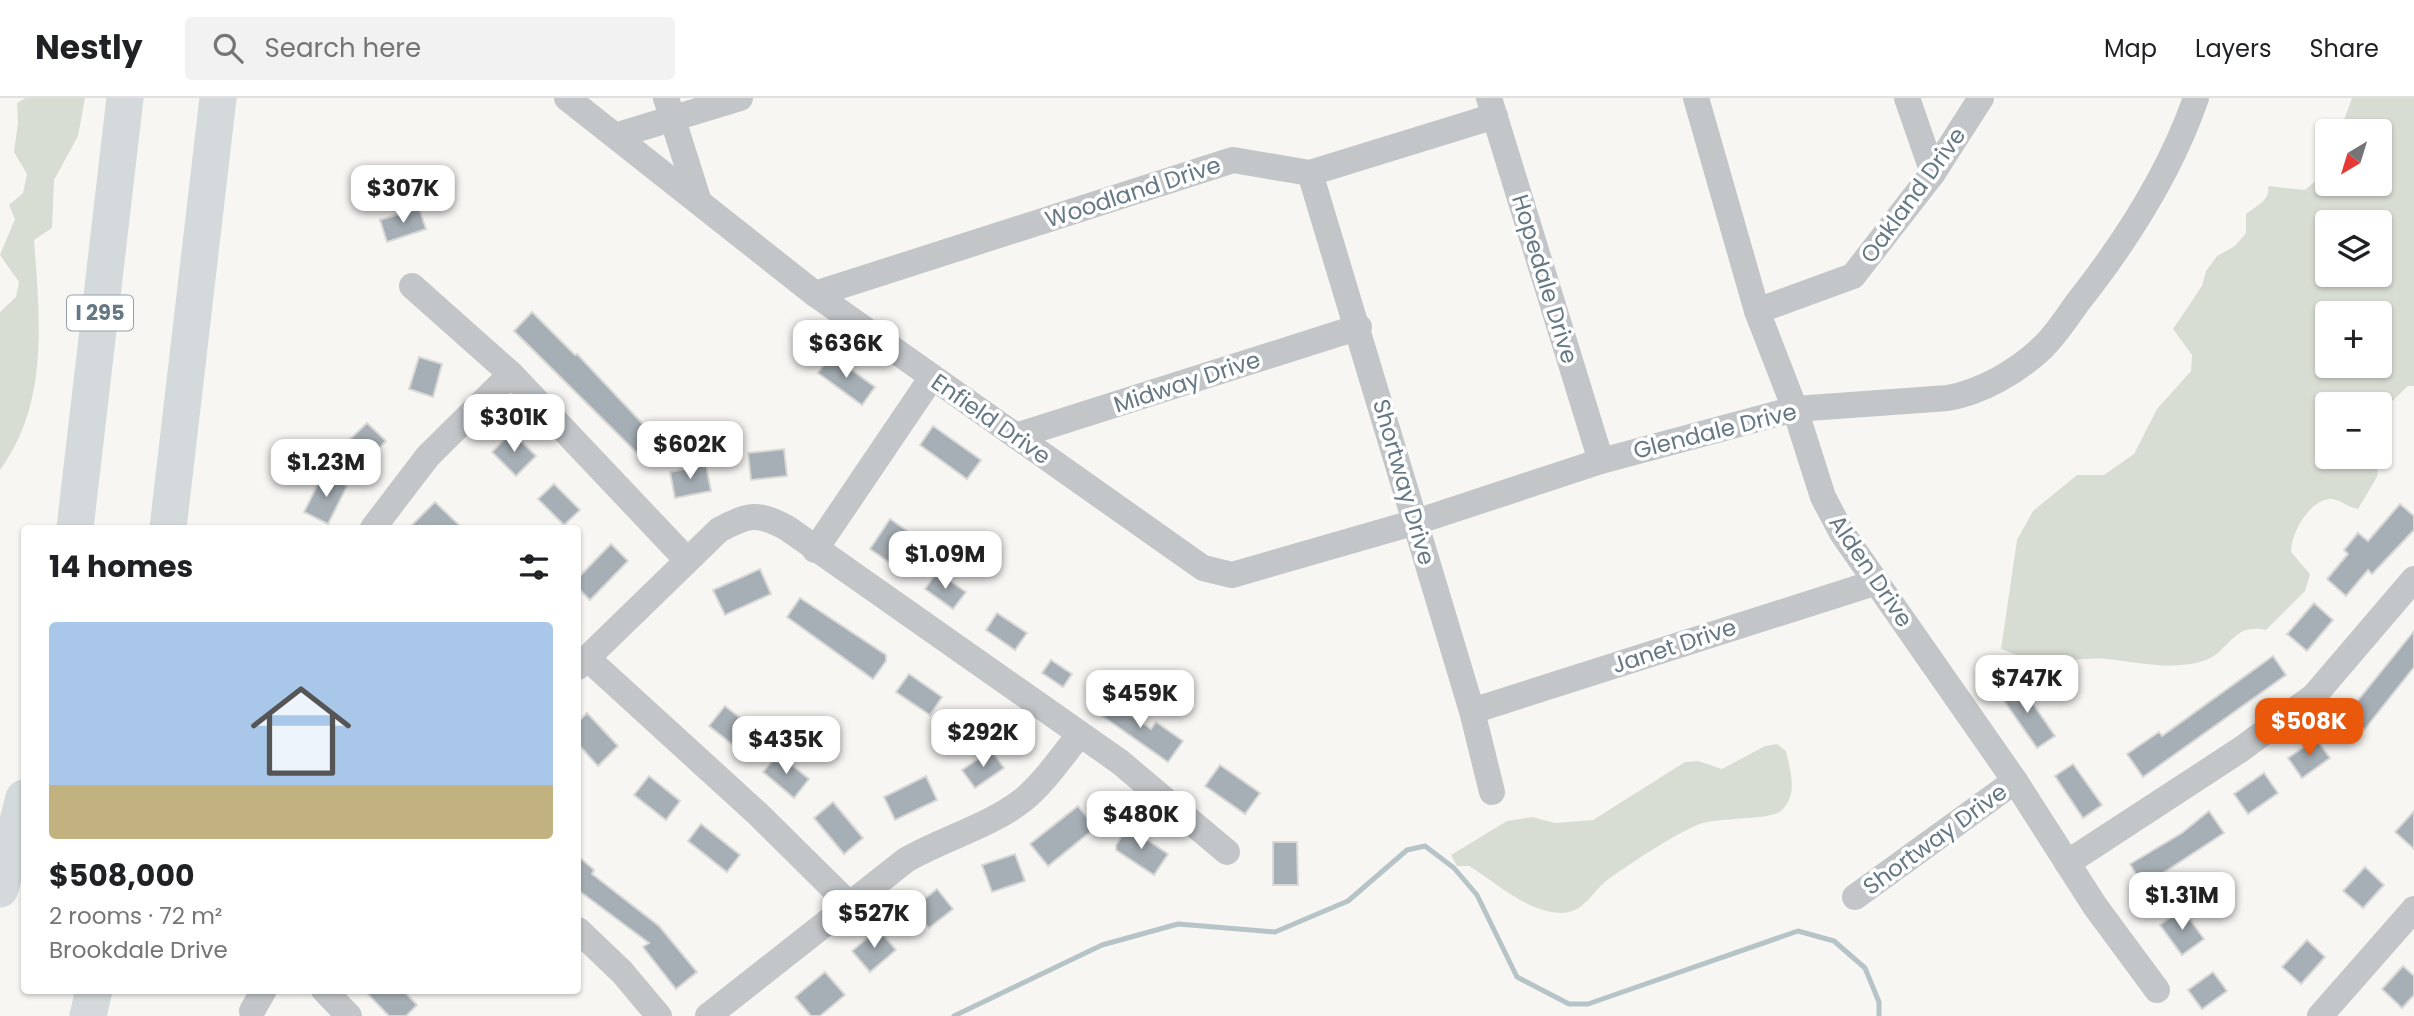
<!DOCTYPE html>
<html lang="en">
<head>
<meta charset="utf-8">
<style>
  body { margin:0; font-family:Poppins,sans-serif; background:#f2f2f2; color:#202124; height:100vh; display:flex; flex-direction:column; font-size:26px; white-space:nowrap }
  * { box-sizing:border-box; margin:0 }
  p { font-size:23px; color:#757577 }
  .icon { flex:none; width:38px; height:38px; fill:none; stroke:currentColor; stroke-width:2; stroke-linecap:round; stroke-linejoin:round }
  .map { position:relative; flex:1; overflow:hidden }
  .drawer { position:absolute; left:21px; top:427px; width:560px; height:469px; display:flex; flex-direction:column; background:#fff; border-radius:7px; box-shadow:0 2px 5px #0004 }
  .drawer>* { flex:none }
  .needle { width:46px; rotate:218deg }
  .fabs { position:absolute; left:2315px; top:21px; display:grid; gap:14px }
  .fabs a { display:grid; place-items:center; width:77px; height:77px; border-radius:7px; background:#fff; box-shadow:0 2px 5px #0004; font-size:35px }
  .price { position:absolute; translate:-50% -60px; padding:0 16px; border-radius:14px; background:#fff; color:#222; font-size:23px; line-height:46px; filter:drop-shadow(0 2px 4px #0008) }
  .price::after { content:''; position:absolute; left:50%; top:42px; width:21px; height:16px; margin-left:-10px; background:inherit; clip-path:polygon(0 0,100% 0,50% 100%) }
  .price.on { background:#ea580c; color:#fff }
  ul { padding:0; list-style:none }
  li { display:grid; align-content:center; gap:14px; height:371px; padding:0 28px }
  li+li { border-top:2px solid #e0e0e0 }
  li span { display:grid; place-items:center; height:217px; border-radius:7px; color:#555 }
  li>.icon { margin-inline-start:auto }
  span .icon { width:126px; height:126px; fill:#fffc; stroke-width:1 }
  li b { font-size:30px }
  h2 { display:flex; justify-content:space-between; align-items:center; height:84px; padding:0 28px; font-size:30px }
  header { display:flex; align-items:center; gap:42px; box-sizing:border-box; height:98px; padding:0 35px; background:#fff; border-bottom:2px solid #e0e0e0 }
  header strong { font-size:33px }
  nav { display:flex; gap:38px; margin-inline-start:auto; font-size:24px }
  .search { width:490px; height:63px; background:#f2f2f2; display:flex; align-items:center; gap:18px; box-sizing:border-box; padding:0 24px; border-radius:7px; color:#757577; font-size:26px }
  .map>svg:first-child { display:block }
</style>
</head>
<body>
<header>
<strong>Nestly</strong>
<div class="search"><svg class="icon" aria-label="search" viewBox="0 0 24 24"><circle cx="10" cy="10" r="6"/><path d="M15 15l6 6"/></svg>Search here</div>
<nav><a>Map</a><a>Layers</a><a>Share</a></nav>
</header>
<div class="map">
<svg width="2414" height="918" viewBox="0 0 2414 918">
  <rect width="100%" height="100%" fill="#f7f6f3"/>
  <g fill="#d8ddd4" fill-rule="evenodd">
    <path d="M26,0H85L78,38L54,82L52,130L34,142C40,222 49,305 0,372V214L16,199L19,184L0,157L15,121L9,107L23,95L27,76L14,54L18,25L17,5Z"/>
    <path d="M2352,0H2414V288H2408L2380,315V306H2328V359H2380V341L2386,350L2379,362L2377,379L2358,411C2349,410 2341,402 2332,401C2310,400 2291,435 2291,454L2310,476L2305,493L2266,532C2231,524 2231,554 2203,563C2172,573 2137,564 2106,561C2085,559 2063,565 2042,564C2028,563 2013,555 2001,551L2017,442L2033,413L2077,377H2104L2134,356L2157,311L2191,273L2192,257L2173,231L2202,188L2206,173L2217,158L2235,148L2246,135V116C2256,108 2271,102 2268,88L2305,92L2327,73L2328,86H2380V33H2340ZM2328,124H2380V177H2328ZM2380,215V268H2328V215Z"/>
    <path d="M1777,646L1786,653C1790,672 1799,697 1781,713C1768,723 1719,718 1697,727C1668,740 1636,762 1610,780C1595,790 1587,810 1569,814C1535,821 1497,785 1469,768H1457L1451,757L1507,723L1532,719L1555,725L1593,722L1685,664L1698,663L1722,671L1765,648Z"/>
  </g>
  <g fill="none" stroke-linecap="round" stroke-linejoin="round">
    <path stroke="#b6c4c7" stroke-width="5" d="M954,918L1102,847L1178,826L1275,834L1348,803L1407,752L1425,748L1454,770L1477,797L1517,879L1569,906H1588L1798,833L1834,843L1865,870L1879,904V918"/>
  </g>
  <g fill="#a6afb5" stroke="#d8d8d6" stroke-width="2">
    <path d="M419,110L426,131L387,144L380,122Z"/>
    <path d="M532,214L575,257L577,256L656,340L639,357L514,233Z"/>
    <path d="M831,257L875,289L862,307L818,275Z"/>
    <path d="M419,259L442,266L433,299L409,291Z"/>
    <path d="M367,325L386,343L358,371L339,352Z"/>
    <path d="M933,328L981,362L967,381L920,347Z"/>
    <path d="M512,334L536,358L516,378L492,354Z"/>
    <path d="M784,351L787,378L751,382L748,355Z"/>
    <path d="M706,367L711,393L675,400L670,374Z"/>
    <path d="M323,376L347,388L328,426L304,414Z"/>
    <path d="M554,386L580,412L564,427L538,401Z"/>
    <path d="M435,404L462,430H409Z"/>
    <path d="M2400,406L2414,418V432L2372,476L2368,472L2346,498L2327,481L2348,456L2344,452L2358,435L2368,443Z"/>
    <path d="M890,421L910,435L890,465L870,451Z"/>
    <path d="M611,446L628,463L590,502L578,490V480Z"/>
    <path d="M760,471L771,496L725,517L713,492Z"/>
    <path d="M937,474L966,494L953,511L925,491Z"/>
    <path d="M800,500L886,557V563L873,581L787,519Z"/>
    <path d="M2314,505L2333,522L2307,553L2287,536Z"/>
    <path d="M997,515L1027,535L1015,552L986,532Z"/>
    <path d="M2414,533V569L2364,632L2346,617Z"/>
    <path d="M2273,558L2286,577L2143,679L2127,656L2159,634L2162,638Z"/>
    <path d="M1051,562L1072,576L1063,589L1042,575Z"/>
    <path d="M909,576L942,599L930,617L896,594Z"/>
    <path d="M2018,584L2055,638L2037,650L2000,597Z"/>
    <path d="M1100,597L1151,631L1156,624L1183,643L1168,664L1091,610Z"/>
    <path d="M725,608L758,634L742,654L709,628Z"/>
    <path d="M587,615L618,648L598,668L578,646V624Z"/>
    <path d="M2316,641L2330,660L2302,680L2288,660Z"/>
    <path d="M991,652L1004,670L975,690L962,672Z"/>
    <path d="M778,656L809,681L794,700L763,674Z"/>
    <path d="M2073,666L2102,707L2083,720L2055,678Z"/>
    <path d="M1220,667L1260,695L1245,716L1205,688Z"/>
    <path d="M2264,675L2278,695L2248,716L2234,696Z"/>
    <path d="M649,678L680,703L666,722L634,697Z"/>
    <path d="M926,678L937,702L895,722L884,699Z"/>
    <path d="M833,704L863,740L844,756L814,720Z"/>
    <path d="M1078,708L1095,730L1048,768L1030,746Z"/>
    <path d="M2209,713L2224,735L2143,788L2130,766L2182,735Z"/>
    <path d="M2414,713V751L2395,734Z"/>
    <path d="M701,726L740,757L727,774L688,743Z"/>
    <path d="M1128,729L1168,756L1154,777L1116,752V747Z"/>
    <path d="M1273,744H1297L1298,787H1273Z"/>
    <path d="M1015,756L1025,783L992,794L982,767Z"/>
    <path d="M578,758L594,772L592,776L659,828L697,874L676,891L643,849L649,845L578,792Z"/>
    <path d="M2365,769L2384,787L2363,810L2343,793Z"/>
    <path d="M937,791L953,811L929,830L912,811Z"/>
    <path d="M2182,811L2204,841L2182,857L2160,827Z"/>
    <path d="M878,831L896,852L870,874L852,853Z"/>
    <path d="M2307,842L2325,859L2301,886L2282,869Z"/>
    <path d="M2403,868L2414,878V897L2402,910L2382,891Z"/>
    <path d="M825,874L845,897L820,918H811L795,899Z"/>
    <path d="M2213,874L2227,893L2202,911L2188,892Z"/>
    <path d="M364,892H403L417,907L406,918H389Z"/>
  </g>
  <g fill="none" stroke-linecap="round" stroke-linejoin="round">
    <g stroke="#c2c6c9" stroke-width="26">
      <path d="M567,0L815,196L1203,470L1232,477L1416,424L1601,363L1795,311L1948,300C1981,294 2017,274 2042,250C2056,237 2067,219 2078,204C2127,142 2170,75 2196,0"/>
      <path d="M666,0L699,104"/>
      <path d="M1489,0L1601,363"/>
      <path d="M1696,0L1757,213L1795,311L1823,399L1842,435L2015,683L2095,808L2157,892"/>
      <path d="M1907,0L1933,75"/>
      <path d="M618,37L740,0"/>
      <path d="M1310,75L1472,613L1492,694"/>
      <path d="M412,188L511,276L687,462"/>
      <path d="M815,196L1233,62L1310,75L1495,18"/>
      <path d="M1757,213L1853,178L1933,75L1981,0"/>
      <path d="M1016,338L1359,229"/>
      <path d="M373,430L428,358L511,276"/>
      <path d="M815,452L932,279"/>
      <path d="M587,560L758,716L848,805"/>
      <path d="M578,569L719,432C749,416 757,414 787,430L1120,664L1227,754"/>
      <path d="M1472,613L1877,484"/>
      <path d="M2067,765L2240,652L2314,598L2414,481"/>
      <path d="M1855,799L2015,683"/>
      <path d="M578,832L622,874L659,918"/>
      <path d="M324,892L349,918"/>
      <path d="M252,913L264,892"/>
      <path d="M708,918L906,762C944,740 988,729 1023,702C1045,684 1062,658 1080,636"/>
      <path d="M2320,918L2414,811"/>
    </g>
    <g stroke="#d4d9dc" stroke-width="37">
      <path d="M75,430L125,0"/>
      <path d="M168,430L218,0"/>
      <path d="M0,791L24,700"/>
      <path d="M88,918L94,892"/>
    </g>
  </g>
  <g text-anchor="middle" stroke-width="7" stroke-linejoin="round" paint-order="stroke">
    <rect fill="#fff" stroke="#93a0a9" stroke-width="2" x="67" y="197.5" width="66" height="35" rx="5"/>
    <g font-size="21" font-weight="bold" fill="#657884">
      <text x="100" y="222">I 295</text>
    </g>
    <g font-size="23" fill="#657884" stroke="#fff">
      <text transform="translate(1133 94) rotate(-18)" y="8">Woodland Drive</text>
      <text transform="translate(1913 97) rotate(-54)" y="8">Oakland Drive</text>
      <text transform="translate(1545 181) rotate(73)" y="8">Hopedale Drive</text>
      <text transform="translate(1187 284) rotate(-18)" y="8">Midway Drive</text>
      <text transform="translate(991 321) rotate(35)" y="8">Enfield Drive</text>
      <text transform="translate(1715 333) rotate(-14)" y="8">Glendale Drive</text>
      <text transform="translate(1404 384) rotate(74)" y="8">Shortway Drive</text>
      <text transform="translate(1871 473) rotate(56)" y="8">Alden Drive</text>
      <text transform="translate(1674 548) rotate(-18)" y="8">Janet Drive</text>
      <text transform="translate(1935 741) rotate(-36)" y="8">Shortway Drive</text>
    </g>
  </g>
</svg>
<div class="fabs">
<a><svg class="needle" viewBox="-14 -14 28 28"><path d="M0-13l5 13h-10z" fill="#e53935"/><path d="M0 13l5-13h-10z" fill="#757577"/></svg></a>
<a><svg class="icon" aria-label="layers" viewBox="0 0 24 24"><path d="M12 4l9 5-9 5-9-5zM3 14l9 5 9-5"/></svg></a>
<a>+</a>
<a>−</a>
</div>
<b class="price" style="left:403px;top:127px">$307K</b>
<b class="price" style="left:846px;top:282px">$636K</b>
<b class="price" style="left:514px;top:356px">$301K</b>
<b class="price" style="left:690px;top:383px">$602K</b>
<b class="price" style="left:326px;top:401px">$1.23M</b>
<b class="price" style="left:945px;top:493px">$1.09M</b>
<b class="price" style="left:2027px;top:617px">$747K</b>
<b class="price" style="left:1140px;top:632px">$459K</b>
<b class="price on" style="left:2309px;top:660px">$508K</b>
<b class="price" style="left:983px;top:671px">$292K</b>
<b class="price" style="left:786px;top:678px">$435K</b>
<b class="price" style="left:1141px;top:753px">$480K</b>
<b class="price" style="left:2182px;top:834px">$1.31M</b>
<b class="price" style="left:874px;top:852px">$527K</b>
<section class="drawer">
<h2>14 homes<svg class="icon" aria-label="filters" viewBox="0 0 24 24"><path d="M4 7h16M4 17h16"/><circle cx="9" cy="7" r="2"/><circle cx="15" cy="17" r="2"/></svg></h2>
<ul>
<li><span style="background:linear-gradient(#a9c7e8 75%,#c2b280 0)"><svg class="icon" aria-label="home" viewBox="0 0 24 24"><path d="M3 11l9-7 9 7M6 9v11h12V9"/></svg></span><div><b>$508,000</b><p>2 rooms · 72 m²</p><p>Brookdale Drive</p></div></li>
</ul>
</section>
</div>
</body>
</html>
